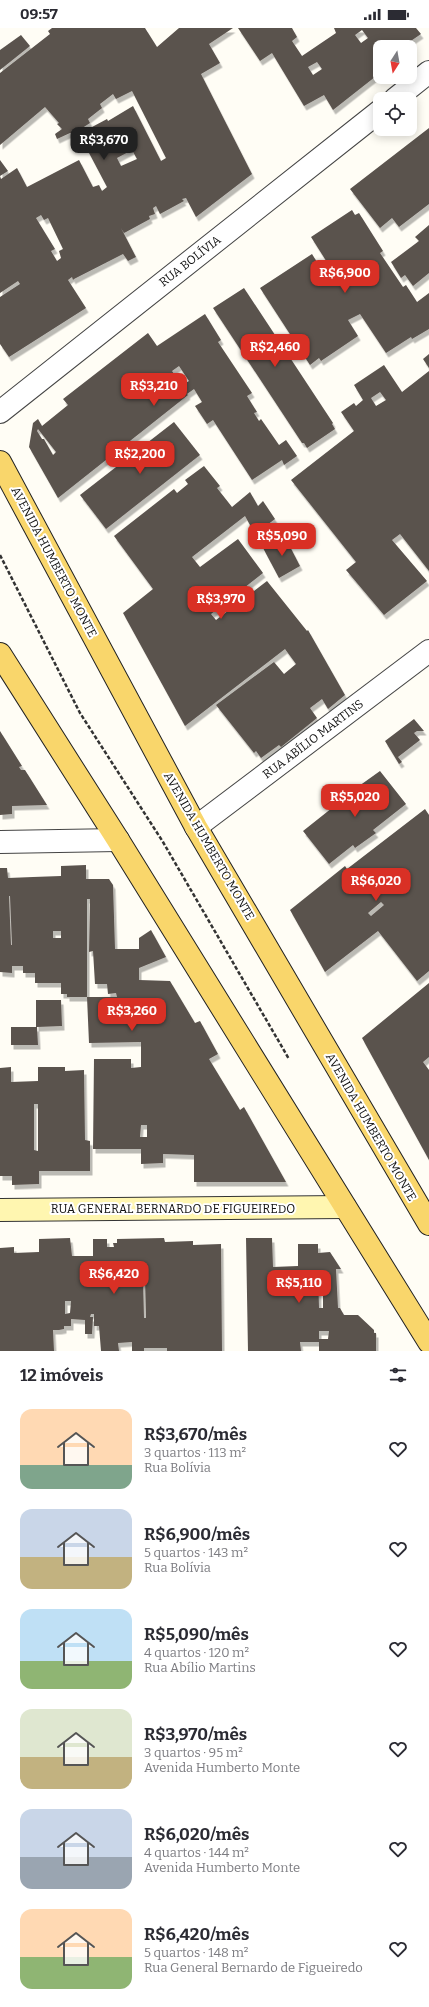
<!DOCTYPE html>
<html lang="pt">
<head>
<meta charset="utf-8">
<style>
  body { margin:0; font-family:Bitter,serif; background:#f2f2f3; color:#2b2b33; height:100vh; display:flex; flex-direction:column; font-size:15px; white-space:nowrap }
  * { box-sizing:border-box; margin:0 }
  p { font-size:13px; color:#7c7c81 }
  .icon { flex:none; width:22px; height:22px; fill:none; stroke:currentColor; stroke-width:2; stroke-linecap:round; stroke-linejoin:round }
  .map { position:relative; height:1323px; overflow:hidden }
  .side { display:flex; flex-direction:column; background:#fff; flex:1 }
  .side>* { flex:none }
  .needle { width:26px; rotate:191deg }
  .controls { position:absolute; left:373px; top:12px; display:grid; gap:8px }
  .controls a { display:grid; place-items:center; width:44px; height:44px; border-radius:8px; background:#fff; box-shadow:0 2px 10px #0003; font-size:20px }
  .price { position:absolute; translate:-50% -34px; padding:0 9px; border-radius:8px; background:#d93025; color:#fff; font-size:13px; line-height:26px; filter:drop-shadow(0 1px 2px #0008) }
  .price::after { content:''; position:absolute; left:50%; top:24px; width:12px; height:9px; margin-left:-6px; background:inherit; clip-path:polygon(0 0,100% 0,50% 100%) }
  .price.selected { background:#222; color:#fff }
  ul { padding:0; list-style:none }
  li { display:flex; align-items:center; gap:12px; height:100px; padding:0 20px }
  li span { display:grid; place-items:center; flex:none; width:112px; height:80px; border-radius:12px; color:#555 }
  li>.icon { margin-inline-start:auto }
  span .icon { width:48px; height:48px; fill:#fffc; stroke-width:1 }
  li b { font-size:17px }
  h2 { display:flex; justify-content:space-between; align-items:center; height:48px; padding:0 20px; font-size:17px }
  .status { display:flex; justify-content:space-between; align-items:center; height:28px; padding:0 20px; background:#fff; direction:ltr }
  .status svg { height:11px; fill:currentColor }
  .map>svg:first-child { display:block }
</style>
</head>
<body>
<div class="status"><b>09:57</b><svg viewBox="0 0 49 12"><path d="M0 12V9h3v3zM5 12V6h3v6zM10 12V3h3v9zM15 12V0h3v12zM26 1h20v11H26zM47 4h2v5h-2z"/></svg></div>
<div class="map">
<svg width="429" height="1323" viewBox="0 0 429 1323">
  <defs>
    <filter id="shadow"><feDropShadow dx="2.5" dy="4.5" stdDeviation="0" flood-color="#0004"/></filter>
  </defs>
  <rect width="100%" height="100%" fill="#fffdf5"/>
  <g fill="#5a524d" fill-rule="evenodd" filter="url(#shadow)">
    <path d="M52,0H145L157,19L179,0H233L209,16L220,35L201,46L252,146L196,189L186,170L182,171L184,173L160,186L156,178L153,180L155,186L149,188L150,191L126,204L124,205L121,200L136,229L128,233L123,226L74,251L73,252L72,249L68,252L86,280L9,329L0,316V269L20,256L18,253L0,265V132L8,143L0,148L1,151L17,140L27,159L79,132L93,159L99,157L102,163L107,159L79,106L107,91L108,93L133,78L161,133L166,130L132,63L116,71L113,66L100,76L102,80L88,91L90,95L73,106L70,105L57,111L55,106L62,101L57,96L59,95L45,79L0,117V45L50,6L48,3ZM132,122L137,131L121,138L117,130ZM41,187L44,192L48,190L63,221L59,223L61,230L57,233L51,223L55,221L36,190Z"/>
    <path d="M238,0H292L297,9L292,13L302,28L336,5L334,0H416L421,6L402,19H380V29L373,32L380,42V45L333,82L324,67L304,78L272,25L260,33ZM362,2L368,10L361,15L355,7ZM317,34L322,41L313,47L308,39Z"/>
    <path d="M21,7L30,18L0,42V22Z"/>
    <path d="M429,100V176L399,199L392,190L380,200L350,161Z"/>
    <path d="M352,182L355,187L359,185L383,223L380,225L403,259L406,257L417,274L429,265V301L412,311L411,309L386,325L360,286L348,292L358,308L321,333L319,330L310,337L260,260L312,226L330,255L337,250L311,209Z"/>
    <path d="M429,197V245L413,258L405,247L401,250L391,234L419,213L415,209Z"/>
    <path d="M244,260L333,395L332,396L335,401L307,420L304,415H302L213,280Z"/>
    <path d="M205,286L221,312L218,314L252,365L247,368L257,384L254,385L259,393L261,391L279,417L286,412L297,428L284,437L282,432L252,452L213,392L207,396L195,378L202,374L194,361L187,366L188,367L58,470L29,419L33,395L38,391L42,398L68,377L63,371L148,305L157,318ZM179,338L189,353L182,357L172,343ZM38,401L56,424L53,427L44,411H42L37,403Z"/>
    <path d="M429,326V340L423,331Z"/>
    <path d="M384,337L402,364L429,343V543L400,506L392,512L427,553L384,587L346,542L356,534L291,452L354,403L341,384L354,375L356,378L363,372L354,357ZM380,364L386,372L376,378L371,370Z"/>
    <path d="M174,394L200,427L106,501L80,467Z"/>
    <path d="M204,438L220,458L217,460L232,479L250,464L258,478L263,473L275,491L255,506L245,488L192,529L200,539L238,511L263,545L211,586L216,592L267,553L307,603L308,602L345,667L328,681L322,671L310,680L317,690L281,719L279,717L261,730L256,723L254,725L216,677L274,634L284,646L296,636L285,621L185,698L123,585L153,561L114,508L174,461L177,465L188,456L185,452Z"/>
    <path d="M285,509L300,538L279,550L263,520Z"/>
    <path d="M414,691L424,703H417L414,705L420,712L398,729L402,734L399,736L385,713Z"/>
    <path d="M0,703L22,738L19,739L21,742H25L47,777L12,778V786L0,787Z"/>
    <path d="M380,743L406,776L373,802L376,805L355,820L353,817L329,836L303,803L332,780L331,778Z"/>
    <path d="M425,781L429,787V943L417,953L378,903L325,944L290,882L345,838L347,841ZM381,874L384,877L371,888L368,885Z"/>
    <path d="M86,837V851H109L113,857L115,921H139V910L151,902L166,929L139,940V952L170,953L195,995L200,993L218,1026L209,1031L240,1082L244,1079L286,1154H194V1127L163,1126V1135L141,1136V1121H93L94,1031H131V1040L141,1039V1014L89,1015L87,969H117L116,965L108,966L107,956H95L93,923L89,924L90,871H87V969H67V966H61V955H35V945H23V938H12V945L0,944V840H7L8,850L33,849L61,848V838ZM9,868H10L12,917H11ZM53,903H61V910H53ZM141,1097H147V1109H140Z"/>
    <path d="M429,955V1029L423,1034L429,1042V1132L362,1010Z"/>
    <path d="M36,972H61L62,998L37,999L38,1017H11V999H36Z"/>
    <path d="M11,1039V1054L38,1053V1039H65V1043L84,1042L85,1112L90,1113V1143H39V1156L12,1157V1148H0V1040ZM34,1076H38V1123L34,1122Z"/>
    <path d="M70,1210L72,1228H93V1211H107V1219H114L113,1215H117V1211L164,1210L165,1214L193,1213V1217L221,1216L222,1323H167V1320H144V1323H132V1314L118,1315L119,1323H101L99,1298H94V1286H91L90,1289H93L92,1306H85V1292L71,1291V1298H64V1301L59,1302H53L54,1323H0V1220L14,1219V1225L39,1224V1211ZM143,1252H145L146,1290H144ZM65,1273H71L70,1285L65,1286Z"/>
    <path d="M246,1210H272L273,1239L298,1238V1216H318V1225L330,1224L341,1241H336L338,1280H340L344,1287H358L374,1302V1305H376V1323H319V1314H300L301,1323H248ZM318,1244H323V1280H319ZM319,1303H329L328,1311H319Z"/>
  </g>
  <g fill="none" stroke-linecap="round" stroke-linejoin="round">
    <defs>
      <g id="street">
        <path d="M395,71L429,44"/>
        <path d="M0,384L380,83"/>
        <path d="M196,799L429,623"/>
        <path d="M0,814L118,812"/>
      </g>
      <path id="secondary" d="M0,1182L345,1179"/>
      <g id="primary">
        <path d="M0,434L196,799L429,1196"/>
        <path d="M0,626L118,812L429,1314"/>
      </g>
    </defs>
    <use href="#street" stroke="#444" stroke-width="24"/>
    <use href="#secondary" stroke="#333" stroke-width="24"/>
    <use href="#primary" stroke="#222" stroke-width="24"/>
    <path stroke="#333" stroke-width="2.5" stroke-dasharray="4 2" stroke-linecap="butt" d="M0,527L80,685L163,814L289,1031"/>
    <use href="#street" stroke="#fff" stroke-width="22"/>
    <use href="#secondary" stroke="#fff6b0" stroke-width="22"/>
    <use href="#primary" stroke="#f9d66b" stroke-width="22"/>
  </g>
  <g text-anchor="middle" stroke-width="4" stroke-linejoin="round" paint-order="stroke">
    <g font-size="12" fill="#111" stroke="#fff">
      <text transform="translate(190 233) rotate(-38)" y="4">RUA BOLÍVIA</text>
      <text transform="translate(54 534) rotate(62)" y="4">AVENIDA HUMBERTO MONTE</text>
      <text transform="translate(313 711) rotate(-37)" y="4">RUA ABÍLIO MARTINS</text>
      <text transform="translate(209 818) rotate(60)" y="4">AVENIDA HUMBERTO MONTE</text>
      <text transform="translate(371 1099) rotate(60)" y="4">AVENIDA HUMBERTO MONTE</text>
      <text x="173" y="1185">RUA GENERAL BERNARDO DE FIGUEIREDO</text>
    </g>
  </g>
</svg>
<div class="controls">
<a><svg class="needle" viewBox="-14 -14 28 28"><path d="M0-13l5 13h-10z" fill="#e53935"/><path d="M0 13l5-13h-10z" fill="#7c7c81"/></svg></a>
<a><svg class="icon" aria-label="locate" viewBox="0 0 24 24"><circle cx="12" cy="12" r="6"/><path d="M12 2v4M12 18v4M2 12h4M18 12h4"/></svg></a>
</div>
<b class="price selected" style="left:104px;top:133px">R$3,670</b>
<b class="price" style="left:345px;top:266px">R$6,900</b>
<b class="price" style="left:275px;top:340px">R$2,460</b>
<b class="price" style="left:154px;top:379px">R$3,210</b>
<b class="price" style="left:140px;top:447px">R$2,200</b>
<b class="price" style="left:282px;top:529px">R$5,090</b>
<b class="price" style="left:221px;top:592px">R$3,970</b>
<b class="price" style="left:355px;top:790px">R$5,020</b>
<b class="price" style="left:376px;top:874px">R$6,020</b>
<b class="price" style="left:132px;top:1004px">R$3,260</b>
<b class="price" style="left:114px;top:1267px">R$6,420</b>
<b class="price" style="left:299px;top:1276px">R$5,110</b>
</div>
<section class="side">
<h2>12 imóveis<svg class="icon" aria-label="filters" viewBox="0 0 24 24"><path d="M4 7h16M4 17h16"/><circle cx="9" cy="7" r="2"/><circle cx="15" cy="17" r="2"/></svg></h2>
<ul>
<li><span style="background:linear-gradient(#ffd9b3 70%,#7fa58c 0)"><svg class="icon" aria-label="home" viewBox="0 0 24 24"><path d="M3 11l9-7 9 7M6 9v11h12V9"/></svg></span><div><b>R$3,670/mês</b><p>3 quartos · 113 m²</p><p>Rua Bolívia</p></div><svg class="icon" aria-label="heart" viewBox="0 0 24 24"><path d="M12 20l-8-8c-3-5 5-10 8-4 3-6 11-1 8 4z"/></svg></li>
<li><span style="background:linear-gradient(#c9d6e8 60%,#c2b280 0)"><svg class="icon" aria-label="home" viewBox="0 0 24 24"><path d="M3 11l9-7 9 7M6 9v11h12V9"/></svg></span><div><b>R$6,900/mês</b><p>5 quartos · 143 m²</p><p>Rua Bolívia</p></div><svg class="icon" aria-label="heart" viewBox="0 0 24 24"><path d="M12 20l-8-8c-3-5 5-10 8-4 3-6 11-1 8 4z"/></svg></li>
<li><span style="background:linear-gradient(#bfe0f5 65%,#8fb573 0)"><svg class="icon" aria-label="home" viewBox="0 0 24 24"><path d="M3 11l9-7 9 7M6 9v11h12V9"/></svg></span><div><b>R$5,090/mês</b><p>4 quartos · 120 m²</p><p>Rua Abílio Martins</p></div><svg class="icon" aria-label="heart" viewBox="0 0 24 24"><path d="M12 20l-8-8c-3-5 5-10 8-4 3-6 11-1 8 4z"/></svg></li>
<li><span style="background:linear-gradient(#dfe7d0 60%,#c2b280 0)"><svg class="icon" aria-label="home" viewBox="0 0 24 24"><path d="M3 11l9-7 9 7M6 9v11h12V9"/></svg></span><div><b>R$3,970/mês</b><p>3 quartos · 95 m²</p><p>Avenida Humberto Monte</p></div><svg class="icon" aria-label="heart" viewBox="0 0 24 24"><path d="M12 20l-8-8c-3-5 5-10 8-4 3-6 11-1 8 4z"/></svg></li>
<li><span style="background:linear-gradient(#c9d6e8 60%,#9aa5b1 0)"><svg class="icon" aria-label="home" viewBox="0 0 24 24"><path d="M3 11l9-7 9 7M6 9v11h12V9"/></svg></span><div><b>R$6,020/mês</b><p>4 quartos · 144 m²</p><p>Avenida Humberto Monte</p></div><svg class="icon" aria-label="heart" viewBox="0 0 24 24"><path d="M12 20l-8-8c-3-5 5-10 8-4 3-6 11-1 8 4z"/></svg></li>
<li><span style="background:linear-gradient(#ffd9b3 60%,#8fb573 0)"><svg class="icon" aria-label="home" viewBox="0 0 24 24"><path d="M3 11l9-7 9 7M6 9v11h12V9"/></svg></span><div><b>R$6,420/mês</b><p>5 quartos · 148 m²</p><p>Rua General Bernardo de Figueiredo</p></div><svg class="icon" aria-label="heart" viewBox="0 0 24 24"><path d="M12 20l-8-8c-3-5 5-10 8-4 3-6 11-1 8 4z"/></svg></li>
</ul>
</section>
</body>
</html>
